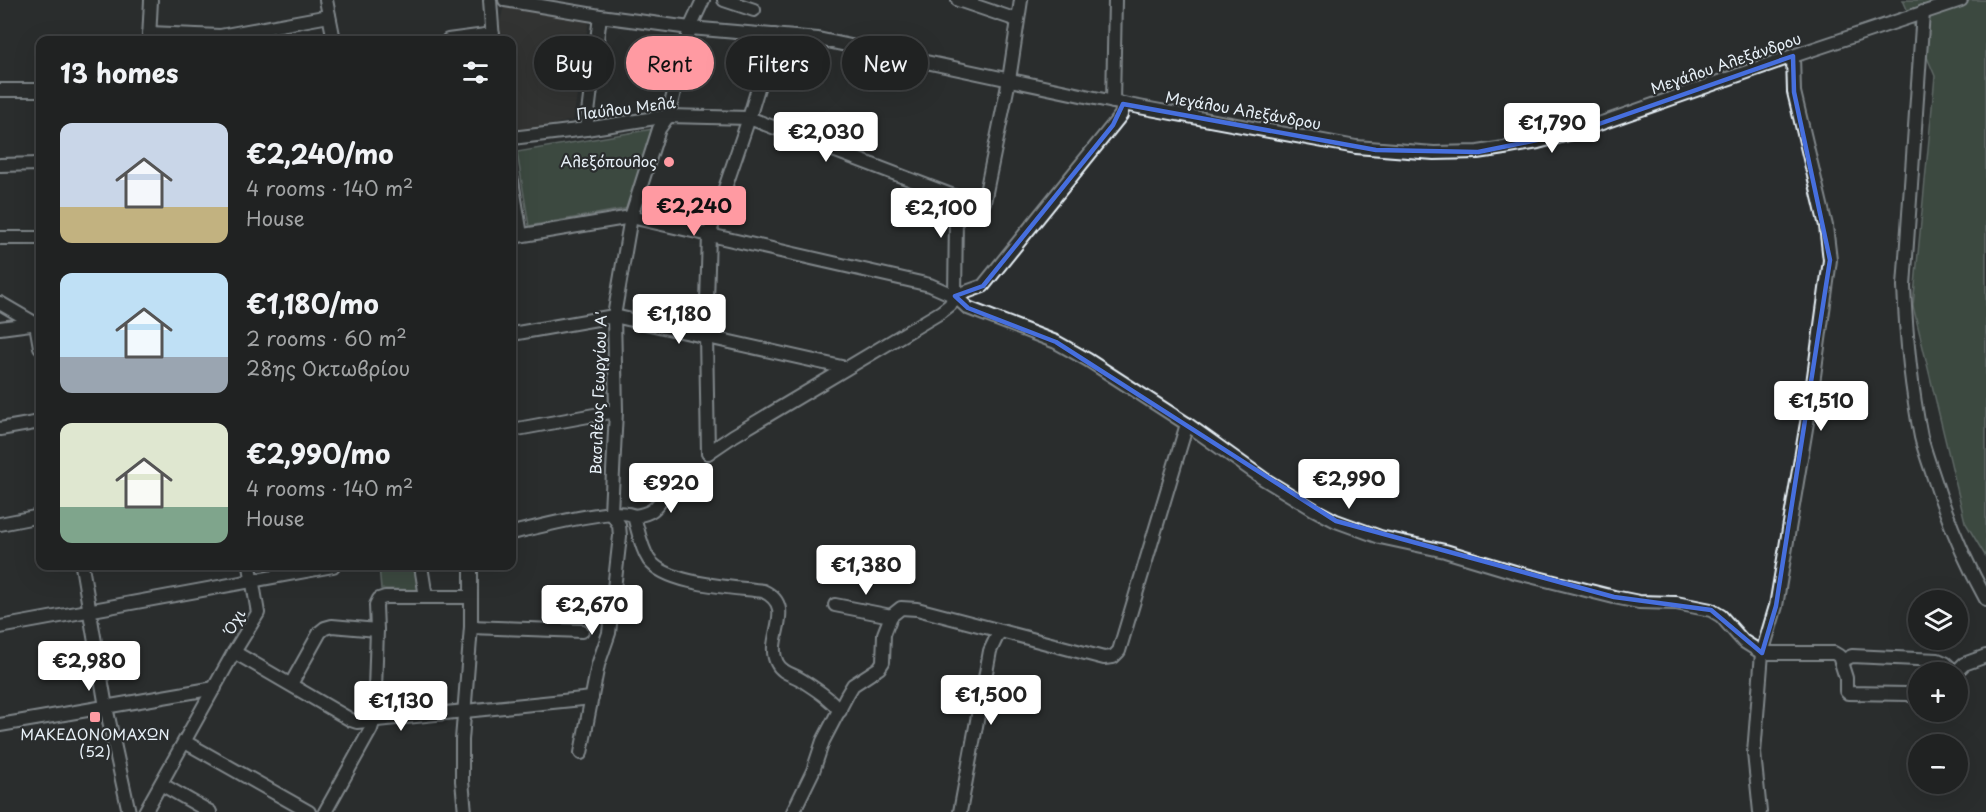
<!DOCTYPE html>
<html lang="en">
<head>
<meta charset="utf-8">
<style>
  body { margin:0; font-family:"Playpen Sans",sans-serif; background:#2d2f2f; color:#f1f3f6; height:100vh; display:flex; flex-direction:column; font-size:22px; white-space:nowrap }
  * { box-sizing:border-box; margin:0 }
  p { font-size:20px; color:#a2a4a5 }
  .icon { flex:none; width:33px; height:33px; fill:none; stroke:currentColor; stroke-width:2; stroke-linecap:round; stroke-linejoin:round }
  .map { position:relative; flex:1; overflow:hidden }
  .sheet { position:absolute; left:36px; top:36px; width:480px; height:534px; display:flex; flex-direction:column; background:#202222; border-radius:12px; box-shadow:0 6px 24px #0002,0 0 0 2px #3d3f40 }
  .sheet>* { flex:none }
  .guide { position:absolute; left:534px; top:36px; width:570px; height:54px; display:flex; gap:12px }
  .tools { position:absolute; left:1908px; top:590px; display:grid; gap:12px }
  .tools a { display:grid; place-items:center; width:60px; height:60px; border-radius:50%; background:#202222; box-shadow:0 6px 24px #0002,0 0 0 2px #3d3f40; font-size:30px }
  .price { position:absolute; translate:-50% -51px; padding:0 14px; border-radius:6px; background:#fff; color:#222; font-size:20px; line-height:39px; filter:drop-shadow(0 2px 3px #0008) }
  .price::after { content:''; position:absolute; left:50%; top:36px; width:18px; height:14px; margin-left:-9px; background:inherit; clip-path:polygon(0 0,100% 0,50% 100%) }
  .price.on { background:#ff9aa2; color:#111 }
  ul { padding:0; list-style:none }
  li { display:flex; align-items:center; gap:18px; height:150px; padding:0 24px }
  li span { display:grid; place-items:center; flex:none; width:168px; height:120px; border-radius:12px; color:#555 }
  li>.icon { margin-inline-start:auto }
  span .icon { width:72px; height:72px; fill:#fffc; stroke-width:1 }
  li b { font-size:26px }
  h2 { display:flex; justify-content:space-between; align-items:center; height:72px; padding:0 24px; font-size:26px }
  .chip { padding:0 21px; border-radius:27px; background:#202222; box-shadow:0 6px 24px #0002,0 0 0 2px #3d3f40; font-size:21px; line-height:54px }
  .chip.on { background:#ff9aa2; color:#111 }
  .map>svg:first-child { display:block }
</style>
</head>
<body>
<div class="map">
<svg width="1986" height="812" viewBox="0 0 1986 812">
  <rect width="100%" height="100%" fill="#2a2d2e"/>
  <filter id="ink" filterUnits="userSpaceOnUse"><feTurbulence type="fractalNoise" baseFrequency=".0167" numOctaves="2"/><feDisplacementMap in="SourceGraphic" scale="12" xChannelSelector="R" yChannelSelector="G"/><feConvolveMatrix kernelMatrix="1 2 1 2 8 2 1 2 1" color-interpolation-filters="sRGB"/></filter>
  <g filter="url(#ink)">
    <path fill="#3d3a38" d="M504,5L589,18L573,120L512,133V40H499L498,32Z"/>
    <g fill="#536b58" stroke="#9eaea8" stroke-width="1.5">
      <path d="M1903,0H1986V557L1965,522L1913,306L1935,76Z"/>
      <path d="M653,129L630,208L529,226L517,152Z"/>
      <path d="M379,566H418L422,590L381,589Z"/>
    </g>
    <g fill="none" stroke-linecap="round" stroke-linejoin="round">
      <defs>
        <g id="minor">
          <path d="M326,0L334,40"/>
          <path d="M490,0L493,40"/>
          <path d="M505,0L600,16L690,28L818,39L1123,104L1356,147L1434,153L1478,152L1504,148L1538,142L1576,132L1793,56L1961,0"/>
          <path d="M724,0L754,10"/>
          <path d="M958,0L1017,20"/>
          <path d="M1923,12L1904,286C1906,336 1911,387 1921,437C1924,449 1928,460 1932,472C1946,516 1963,558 1986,599"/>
          <path d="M149,33L220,36L329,16"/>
          <path d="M149,39L151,0"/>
          <path d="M448,40L493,34"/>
          <path d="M0,90H40"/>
          <path d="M1113,102L1115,0"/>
          <path d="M586,129L600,16"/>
          <path d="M512,138L586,129L668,116L749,118L980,206L984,202L1009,80L1021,0"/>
          <path d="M0,165L40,164"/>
          <path d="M512,181L521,235"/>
          <path d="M512,237L631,217L930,285L955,296L968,308L1056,342L1088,360L1187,424L1264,479L1315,510L1336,521L1380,537L1445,551L1518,573L1614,597L1639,602L1676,603L1711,610L1721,616L1743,641L1762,653H1834L1839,656L1846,678V691L1848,693L1908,694L1918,698"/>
          <path d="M0,238H40"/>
          <path d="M955,296L956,217L960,204L965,201"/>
          <path d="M0,303L36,324"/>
          <path d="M36,324L40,347"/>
          <path d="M0,328L38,323"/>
          <path d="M512,334L614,316L846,368"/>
          <path d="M0,429L40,422"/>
          <path d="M512,430L616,411"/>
          <path d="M708,453L733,436L941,312L950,305L955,296L983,286L1113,125L1121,115L1123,104"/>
          <path d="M708,453L706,335L709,235L749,118L774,35"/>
          <path d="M611,512L616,411L614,316L631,217L659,129L668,116L690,28L703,0"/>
          <path d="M634,516C651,514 656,509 665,494L662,485"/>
          <path d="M0,524L40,516"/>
          <path d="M512,533C534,528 618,505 634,516C638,530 641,548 649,560C667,585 733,587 763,591C798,607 764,639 777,663C782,673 792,674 800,679C814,688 830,698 840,711"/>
          <path d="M82,566L106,707L129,812"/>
          <path d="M421,566L426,597"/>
          <path d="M835,605L891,616"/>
          <path d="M0,627L333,566"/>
          <path d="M471,627L582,631"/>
          <path d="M234,652L351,720L357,722L592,698"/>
          <path d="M1841,661L1852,656L1938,660L1945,663L1955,672"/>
          <path d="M1956,672L1964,664L1986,656"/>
          <path d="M291,684L320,632L325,628L332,626L377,630"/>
          <path d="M0,725L215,688"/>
          <path d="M185,742L309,812"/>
          <path d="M581,753L598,665L609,633L620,536L619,525L611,512"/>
          <path d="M161,784L210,812"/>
          <path d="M145,812L234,652L258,613L250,566"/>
          <path d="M325,812L371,729L374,719L377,630L376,605L379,599L385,597H471"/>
          <path d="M465,812L462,781V740L471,627V566"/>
          <path d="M793,812L813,771L823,741L847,695L853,685L879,668L883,662L884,634L891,616L901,608L917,609L1104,658L1113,657L1119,651L1187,424"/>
          <path d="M960,812L990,651L999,632"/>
          <path d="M1760,812L1754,753L1762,653L1776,606L1810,405L1830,260L1826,226L1794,92L1793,56"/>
        </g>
      </defs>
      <use href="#minor" stroke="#e8f1f8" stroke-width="16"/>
      <use href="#minor" stroke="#2a2d2e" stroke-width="12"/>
    </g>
  </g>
  <path d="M0 0H1986V812H0ZM1793,56L1794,92L1830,260L1776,606L1762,653L1711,610L1614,597L1336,521L1056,342L968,308L955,296L983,286L1113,125L1123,104L1376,150L1478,152L1576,132Z" fill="#2a2d2e" fill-opacity=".55" fill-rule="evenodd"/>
  <path fill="none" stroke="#466fde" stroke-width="4.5" stroke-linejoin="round" d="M1793,56L1794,92L1830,260L1776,606L1762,653L1711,610L1614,597L1336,521L1056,342L968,308L955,296L983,286L1113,125L1123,104L1376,150L1478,152L1576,132Z"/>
  <g fill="#ff9aa2" stroke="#2a2d2e" stroke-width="2">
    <circle cx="669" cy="162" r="6"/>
    <rect x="89" y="711" width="12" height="12" rx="3"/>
  </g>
  <g text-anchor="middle" stroke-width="4.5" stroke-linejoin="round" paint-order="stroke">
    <g font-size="15" fill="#e8f1f8" stroke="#2a2d2e">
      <text transform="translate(1726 64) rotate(-19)" y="5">Μεγάλου Αλεξάνδρου</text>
      <text transform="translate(626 109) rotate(-7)" y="5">Παύλου Μελά</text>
      <text transform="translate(1243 111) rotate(10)" y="5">Μεγάλου Αλεξάνδρου</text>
      <text transform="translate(599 393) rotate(-88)" y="5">Βασιλέως Γεωργίου Α'</text>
      <text transform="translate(235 622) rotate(-60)" y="5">Όχι</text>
    </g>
    <g font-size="15" fill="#e8f1f8" stroke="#2a2d2e" text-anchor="end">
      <text x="657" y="167">Αλεξόπουλος</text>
      <text x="95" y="740" text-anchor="middle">ΜΑΚΕΔΟΝΟΜΑΧΩΝ<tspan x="95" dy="17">(52)</tspan></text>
    </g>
  </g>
</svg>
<div class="tools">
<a><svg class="icon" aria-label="layers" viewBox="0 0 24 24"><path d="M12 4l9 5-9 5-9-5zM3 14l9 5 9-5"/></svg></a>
<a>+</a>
<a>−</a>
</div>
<b class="price" style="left:1552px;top:154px">€1,790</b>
<b class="price" style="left:826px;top:163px">€2,030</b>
<b class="price on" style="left:694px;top:237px">€2,240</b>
<b class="price" style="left:941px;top:239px">€2,100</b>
<b class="price" style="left:679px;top:345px">€1,180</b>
<b class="price" style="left:1821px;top:432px">€1,510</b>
<b class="price" style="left:1349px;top:510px">€2,990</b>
<b class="price" style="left:671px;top:514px">€920</b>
<b class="price" style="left:866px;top:596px">€1,380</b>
<b class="price" style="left:592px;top:636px">€2,670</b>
<b class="price" style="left:89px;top:692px">€2,980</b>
<b class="price" style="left:991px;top:726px">€1,500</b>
<b class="price" style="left:401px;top:732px">€1,130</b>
<div class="guide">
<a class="chip">Buy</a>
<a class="chip on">Rent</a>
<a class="chip">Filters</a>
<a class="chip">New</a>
</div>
<section class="sheet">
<h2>13 homes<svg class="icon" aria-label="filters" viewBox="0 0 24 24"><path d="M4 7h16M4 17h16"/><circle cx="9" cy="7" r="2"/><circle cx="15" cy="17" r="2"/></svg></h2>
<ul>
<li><span style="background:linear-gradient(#c9d6e8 70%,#c2b280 0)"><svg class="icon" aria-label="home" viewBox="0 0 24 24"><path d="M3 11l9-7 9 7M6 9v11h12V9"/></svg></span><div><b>€2,240/mo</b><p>4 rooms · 140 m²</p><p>House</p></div></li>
<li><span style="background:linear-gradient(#bfe0f5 70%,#9aa5b1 0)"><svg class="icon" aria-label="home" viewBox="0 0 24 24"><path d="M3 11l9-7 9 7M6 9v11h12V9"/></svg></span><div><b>€1,180/mo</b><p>2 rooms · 60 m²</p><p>28ης Οκτωβρίου</p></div></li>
<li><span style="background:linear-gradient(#dfe7d0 70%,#7fa58c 0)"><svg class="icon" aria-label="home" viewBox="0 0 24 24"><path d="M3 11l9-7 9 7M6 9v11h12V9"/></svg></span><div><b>€2,990/mo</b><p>4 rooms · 140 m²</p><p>House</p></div></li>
</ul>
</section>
</div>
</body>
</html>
